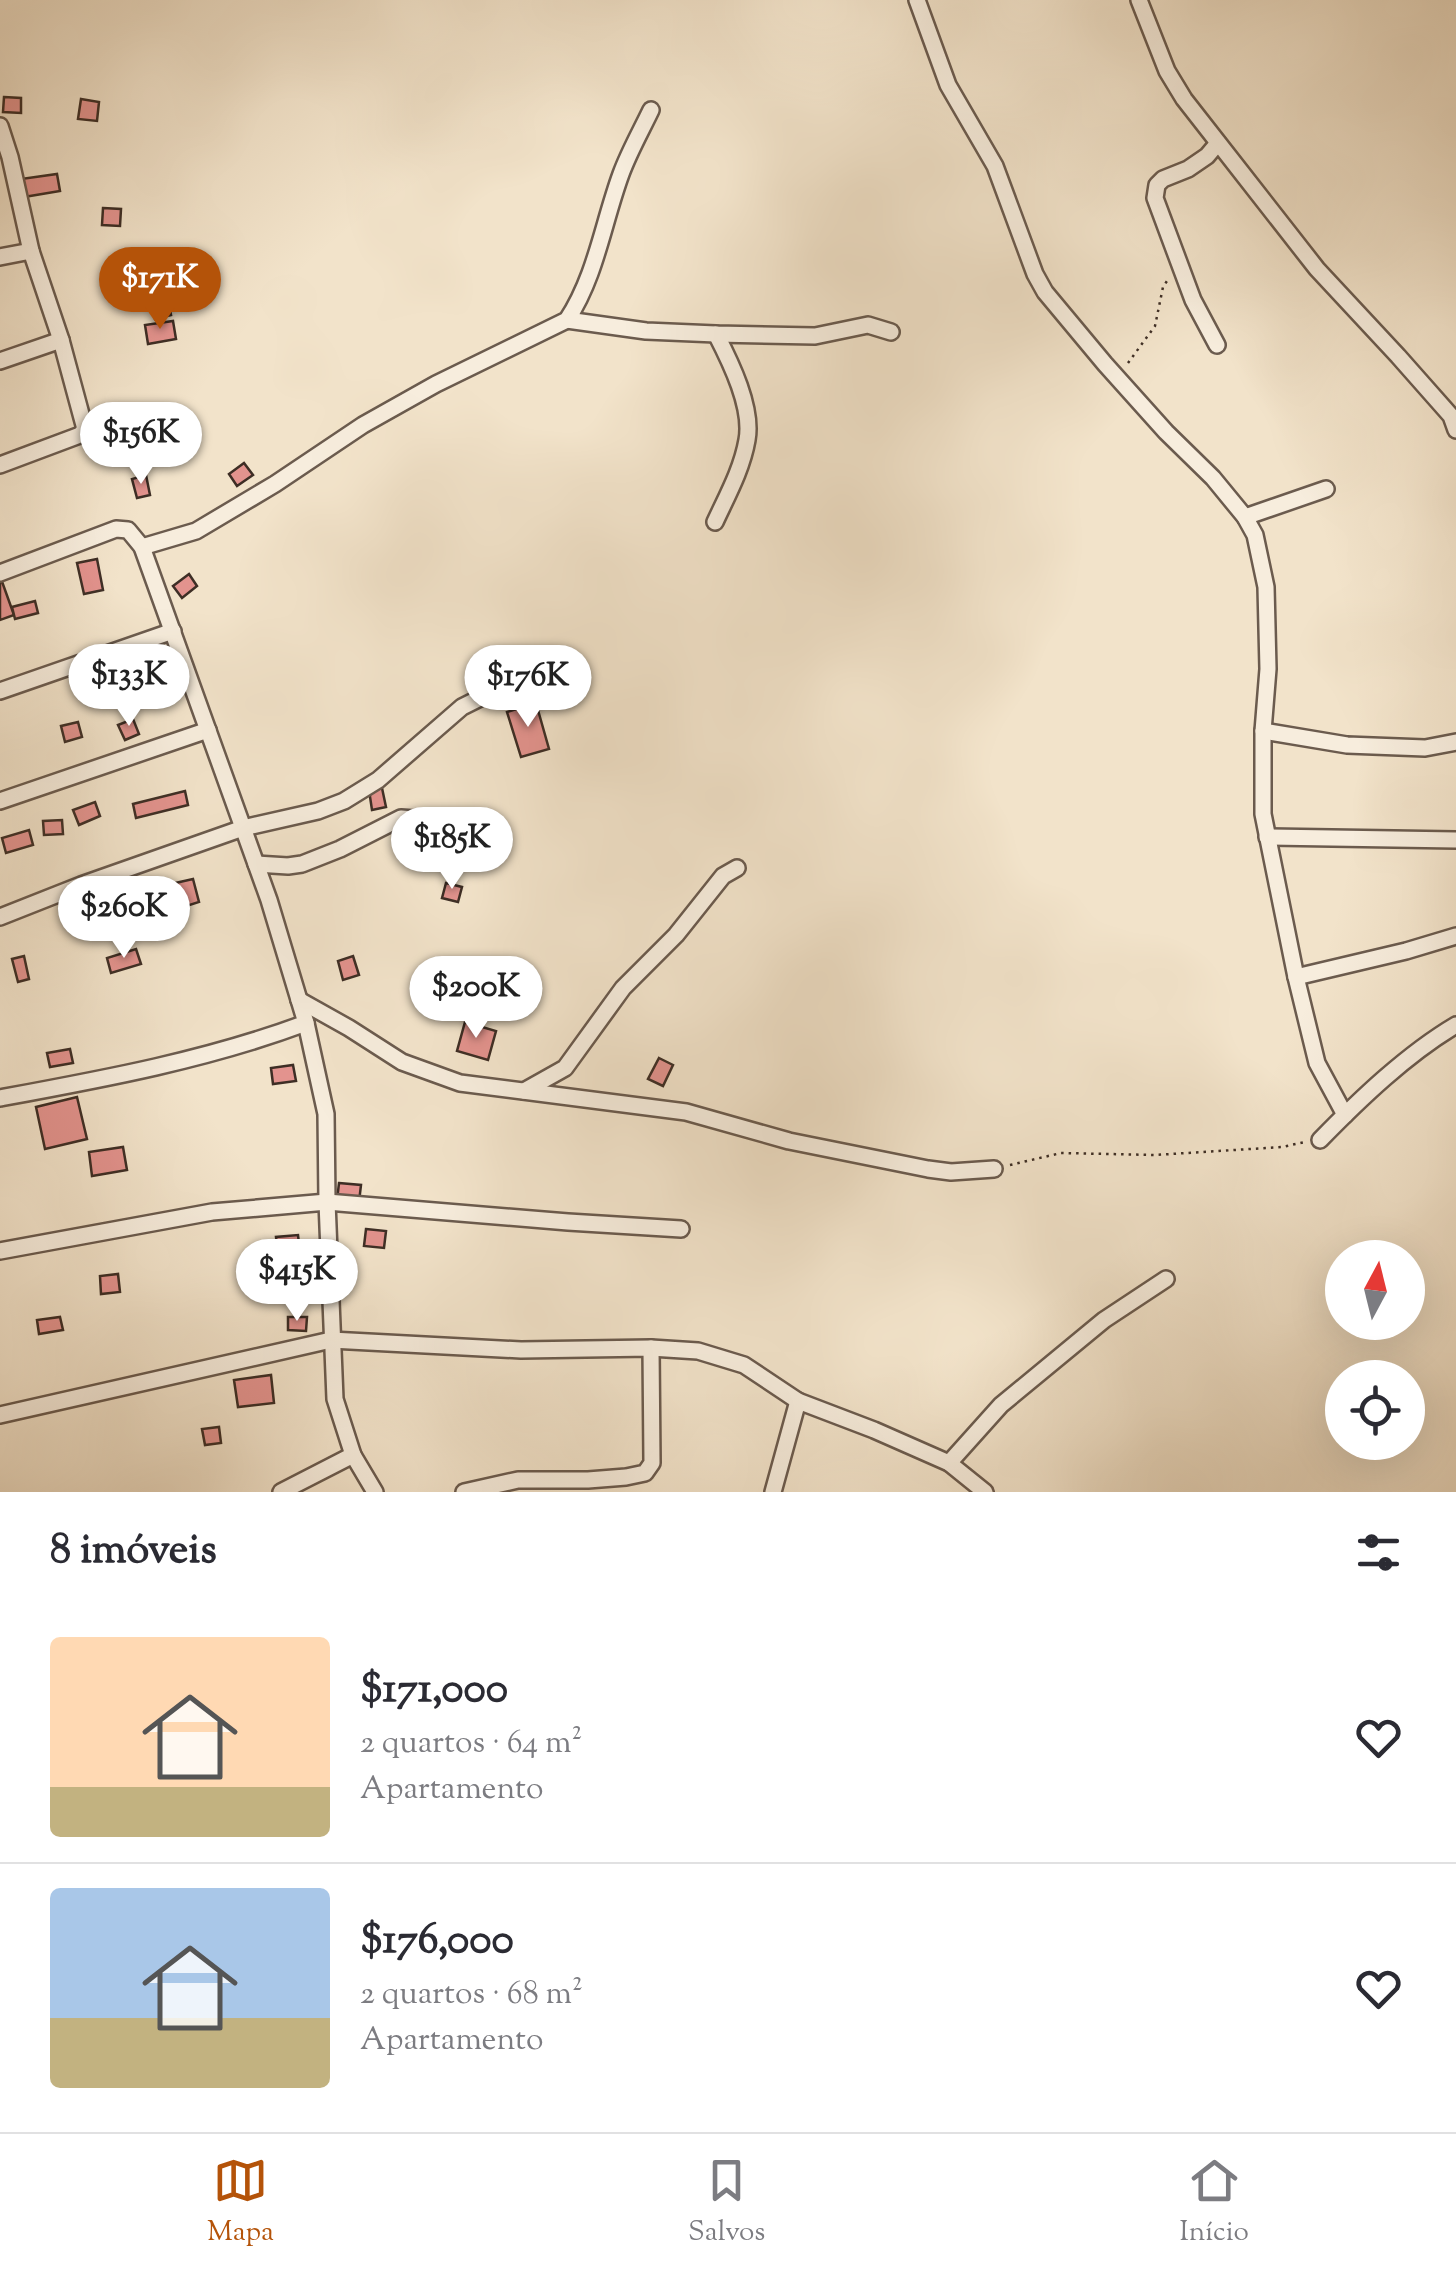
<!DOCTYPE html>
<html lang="pt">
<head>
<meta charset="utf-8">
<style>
  body { margin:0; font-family:"Sorts Mill Goudy",serif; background:#f7f7f7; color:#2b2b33; height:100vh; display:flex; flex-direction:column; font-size:38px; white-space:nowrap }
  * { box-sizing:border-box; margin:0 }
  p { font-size:32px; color:#7c7c81 }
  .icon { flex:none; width:55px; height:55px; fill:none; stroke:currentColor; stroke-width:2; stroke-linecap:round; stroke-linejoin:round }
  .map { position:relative; height:1492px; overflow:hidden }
  .panel { display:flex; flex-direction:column; background:#fff; flex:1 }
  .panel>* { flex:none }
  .needle { width:65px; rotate:7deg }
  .controls { position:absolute; left:1325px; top:1240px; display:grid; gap:20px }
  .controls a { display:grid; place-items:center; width:100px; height:100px; border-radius:50%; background:#fff; box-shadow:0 10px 40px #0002; font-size:50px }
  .price { position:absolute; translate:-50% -85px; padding:0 22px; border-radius:35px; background:#fff; color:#222; font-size:32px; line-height:65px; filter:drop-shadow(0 2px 5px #0008) }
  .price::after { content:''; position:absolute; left:50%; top:60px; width:30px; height:22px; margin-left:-15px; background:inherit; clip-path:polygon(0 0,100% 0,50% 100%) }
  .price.current { background:#b45309; color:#fff }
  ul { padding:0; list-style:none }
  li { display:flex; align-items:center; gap:30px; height:250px; padding:0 50px }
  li+li { border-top:2px solid #e1e1e2 }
  li span { display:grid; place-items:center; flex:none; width:280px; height:200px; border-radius:10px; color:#555 }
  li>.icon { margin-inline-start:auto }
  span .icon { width:120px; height:120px; fill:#fffc; stroke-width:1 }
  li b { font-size:42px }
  h2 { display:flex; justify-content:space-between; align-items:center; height:120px; padding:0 50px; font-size:42px }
  .dock { display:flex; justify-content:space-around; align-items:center; height:140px; border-top:2px solid #e1e1e2; background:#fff; font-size:28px; color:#7c7c81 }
  .dock a { display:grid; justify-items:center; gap:5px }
  .dock .current { color:#b45309 }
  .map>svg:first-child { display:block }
</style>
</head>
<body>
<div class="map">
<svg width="1456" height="1492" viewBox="0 0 1456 1492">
  <rect width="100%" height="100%" fill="#f2e3ca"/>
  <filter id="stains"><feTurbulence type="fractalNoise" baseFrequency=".002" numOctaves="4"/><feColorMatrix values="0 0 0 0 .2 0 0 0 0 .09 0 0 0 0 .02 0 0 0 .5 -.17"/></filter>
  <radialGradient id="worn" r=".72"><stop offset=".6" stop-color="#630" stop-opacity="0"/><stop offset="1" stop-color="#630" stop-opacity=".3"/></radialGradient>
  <g fill="#e3938e" stroke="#3e2e25" stroke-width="2.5">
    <path d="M4,97L21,98V113L3,112Z"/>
    <path d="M81,99L99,102L97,121L78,119Z"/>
    <path d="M57,174L60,191L24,197L21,179Z"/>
    <path d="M103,208L121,209L120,226L102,225Z"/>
    <path d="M168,299L171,315L155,319L151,302Z"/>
    <path d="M173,321L176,339L148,344L145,325Z"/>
    <path d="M244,463L253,475L237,486L229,474Z"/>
    <path d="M146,475L150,495L137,498L132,479Z"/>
    <path d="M97,559L103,590L84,594L77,563Z"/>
    <path d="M189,574L197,586L182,598L173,586Z"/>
    <path d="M0,576L14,615L0,620Z"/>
    <path d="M35,601L38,613L15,619L12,607Z"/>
    <path d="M536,703L549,749L521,757L507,712Z"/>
    <path d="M133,719L139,734L125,740L118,725Z"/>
    <path d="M78,722L82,737L65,742L61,726Z"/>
    <path d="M382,788L386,807L372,810L369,790Z"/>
    <path d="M185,791L188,805L136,818L133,804Z"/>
    <path d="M95,802L100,816L79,825L73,810Z"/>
    <path d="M62,820L63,834L44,835L43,821Z"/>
    <path d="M29,830L33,845L6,853L2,838Z"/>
    <path d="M482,838L496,843L490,860L476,855Z"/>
    <path d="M193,879L199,902L183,907L184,912L170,915L165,893L173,891L171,884Z"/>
    <path d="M446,883L462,887L458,902L442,898Z"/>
    <path d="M136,949L141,964L111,973L107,958Z"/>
    <path d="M24,956L29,979L18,982L12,959Z"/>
    <path d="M353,956L359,975L343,980L338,961Z"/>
    <path d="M447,986L464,992L460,1005L443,1000Z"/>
    <path d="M465,1022L496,1031L488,1060L457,1051Z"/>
    <path d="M70,1049L73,1063L50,1067L47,1053Z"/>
    <path d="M659,1058L673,1065L663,1086L648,1079Z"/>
    <path d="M293,1065L296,1081L273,1084L271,1068Z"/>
    <path d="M77,1097L87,1139L45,1149L36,1107Z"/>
    <path d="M123,1147L127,1170L92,1176L89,1152Z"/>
    <path d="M339,1183L361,1185L359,1202L337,1200Z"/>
    <path d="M366,1229L386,1231L384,1248L364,1246Z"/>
    <path d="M298,1235L301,1261L279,1263L276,1237Z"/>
    <path d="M118,1274L120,1292L101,1294L100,1276Z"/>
    <path d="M60,1317L63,1330L39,1334L37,1320Z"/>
    <path d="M288,1317H307L306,1331L288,1330Z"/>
    <path d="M271,1375L274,1403L238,1407L234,1380Z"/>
    <path d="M219,1427L221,1443L205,1445L202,1429Z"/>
  </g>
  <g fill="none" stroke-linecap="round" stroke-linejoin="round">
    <defs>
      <g id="street">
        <path d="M917,0L948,85L995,166L1035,274L1045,292L1105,364L1166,432L1213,478L1245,517L1255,535L1266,587L1268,669L1263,731V814L1296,977L1317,1063L1345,1115"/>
        <path d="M1139,0L1167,71L1184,99L1317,269L1398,356L1451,416L1456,430"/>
        <path d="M0,126L10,157L31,251L61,340L85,429L80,435L0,465"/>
        <path d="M0,257L31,251"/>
        <path d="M567,320L646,331L716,334L815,336L868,325L891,332"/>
        <path d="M1217,345L1193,300L1155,198L1157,185L1163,179L1188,169L1207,156L1218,143"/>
        <path d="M0,361L61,340"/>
        <path d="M1245,517L1326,489"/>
        <path d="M715,522C727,496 742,469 747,440C753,408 731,363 716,334"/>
        <path d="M142,547L196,531L275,484L363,425L436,384L567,320C596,276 603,223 621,174C629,152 641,131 651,110"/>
        <path d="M0,573L116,529L128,530L142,547L269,900L306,1023C207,1060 103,1079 0,1098"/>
        <path d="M0,691L173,631"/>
        <path d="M1263,731L1347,745L1425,748L1456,742"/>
        <path d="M0,801L208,730"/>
        <path d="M1267,837L1456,840"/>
        <path d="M256,864L288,866L302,864L340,849L401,818L441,821"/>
        <path d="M0,917L81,885L243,828L318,811L344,801L378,780L462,707L492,692"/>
        <path d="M1296,977L1406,951L1456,936"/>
        <path d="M299,1000L349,1028L402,1062L460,1083L686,1112L789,1141L928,1169L951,1172L994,1169"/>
        <path d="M306,1023L326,1114L327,1202L335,1399L353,1455L375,1492"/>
        <path d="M524,1091L565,1068L623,988L676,935L723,876L737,868"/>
        <path d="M1320,1140C1360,1099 1407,1054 1456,1025"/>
        <path d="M0,1251L212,1212L327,1202L568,1222L681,1229"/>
        <path d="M0,1415L331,1340L521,1350L651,1348L698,1351L744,1365L798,1401L874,1430L949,1463L985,1492"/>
        <path d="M949,1463L1001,1405L1104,1320L1166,1279"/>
        <path d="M281,1492L353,1455"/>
        <path d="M464,1492L518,1480H588L626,1477L645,1473L652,1463L651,1348"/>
        <path d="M773,1492L798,1401"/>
      </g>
    </defs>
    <use href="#street" stroke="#6b5b4e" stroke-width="20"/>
    <g stroke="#3e2e25" stroke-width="2.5" stroke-dasharray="2.5 5" stroke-linecap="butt">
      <path d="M1128,363L1155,326L1163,287L1169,278"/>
      <path d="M1010,1165L1061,1153L1155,1155L1282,1147L1305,1142"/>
    </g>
    <use href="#street" stroke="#f7eddd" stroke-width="15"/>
  </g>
  <rect width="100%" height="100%" filter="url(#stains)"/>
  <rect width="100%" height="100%" fill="url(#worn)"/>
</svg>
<div class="controls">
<a><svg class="needle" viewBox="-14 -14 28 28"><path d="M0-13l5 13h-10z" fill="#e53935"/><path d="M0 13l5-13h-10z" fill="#7c7c81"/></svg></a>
<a><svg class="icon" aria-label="locate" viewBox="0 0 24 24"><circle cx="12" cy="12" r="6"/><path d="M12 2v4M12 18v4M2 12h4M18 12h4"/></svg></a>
</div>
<b class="price current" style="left:160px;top:332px">$171K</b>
<b class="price" style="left:141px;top:487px">$156K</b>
<b class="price" style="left:129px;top:729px">$133K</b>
<b class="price" style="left:528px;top:730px">$176K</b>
<b class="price" style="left:452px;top:892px">$185K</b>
<b class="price" style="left:124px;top:961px">$260K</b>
<b class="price" style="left:476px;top:1041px">$200K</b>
<b class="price" style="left:297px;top:1324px">$415K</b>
</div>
<section class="panel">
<h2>8 imóveis<svg class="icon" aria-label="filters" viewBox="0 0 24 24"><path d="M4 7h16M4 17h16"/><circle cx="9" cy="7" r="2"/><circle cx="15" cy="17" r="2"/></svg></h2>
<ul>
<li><span style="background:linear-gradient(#ffd9b3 75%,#c2b280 0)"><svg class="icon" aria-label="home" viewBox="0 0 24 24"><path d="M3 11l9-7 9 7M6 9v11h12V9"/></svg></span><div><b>$171,000</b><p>2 quartos · 64 m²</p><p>Apartamento</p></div><svg class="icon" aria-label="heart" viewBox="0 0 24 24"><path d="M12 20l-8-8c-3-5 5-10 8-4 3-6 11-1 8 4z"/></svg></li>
<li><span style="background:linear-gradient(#a9c7e8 65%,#c2b280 0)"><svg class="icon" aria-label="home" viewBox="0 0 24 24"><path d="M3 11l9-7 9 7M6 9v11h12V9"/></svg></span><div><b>$176,000</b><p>2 quartos · 68 m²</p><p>Apartamento</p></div><svg class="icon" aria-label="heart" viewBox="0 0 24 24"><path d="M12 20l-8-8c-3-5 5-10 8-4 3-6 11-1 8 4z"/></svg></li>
</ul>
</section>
<nav class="dock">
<a class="current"><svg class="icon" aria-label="map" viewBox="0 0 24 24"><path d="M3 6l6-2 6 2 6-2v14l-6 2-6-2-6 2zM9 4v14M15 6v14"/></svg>Mapa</a>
<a><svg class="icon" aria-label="saved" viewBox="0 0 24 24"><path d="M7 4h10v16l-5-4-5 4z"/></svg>Salvos</a>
<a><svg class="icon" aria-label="home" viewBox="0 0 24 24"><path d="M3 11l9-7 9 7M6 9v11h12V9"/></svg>Início</a>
</nav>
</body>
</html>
